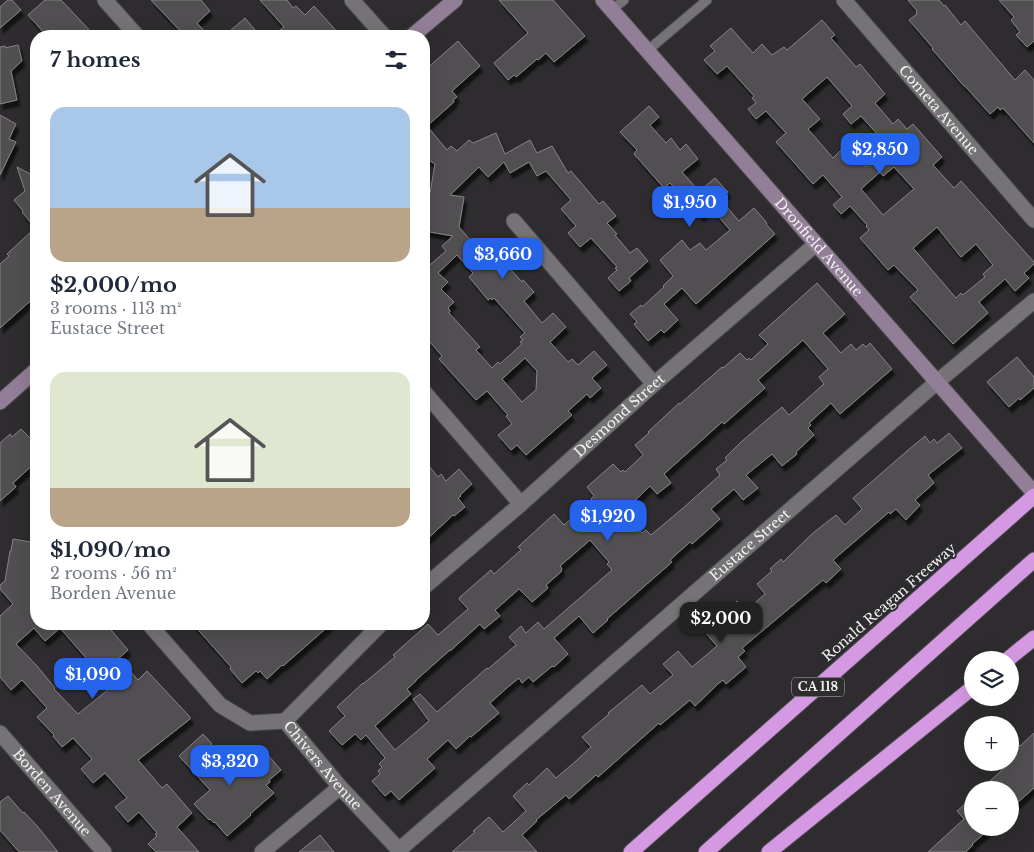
<!DOCTYPE html>
<html lang="en">
<head>
<meta charset="utf-8">
<style>
  body { margin:0; font-family:"Libre Baskerville",serif; background:#f6f6f7; color:#1f2937; height:100vh; display:flex; flex-direction:column; font-size:19px; white-space:nowrap }
  * { box-sizing:border-box; margin:0 }
  p { font-size:16px; color:#747a83 }
  .icon { flex:none; width:28px; height:28px; fill:none; stroke:currentColor; stroke-width:2; stroke-linecap:round; stroke-linejoin:round }
  .map { position:relative; flex:1; overflow:hidden }
  .panel { position:absolute; left:30px; top:30px; width:400px; height:600px; display:flex; flex-direction:column; background:#fff; border-radius:20px; box-shadow:0 5px 20px #0002 }
  .panel>* { flex:none }
  .controls { position:absolute; left:964px; top:651px; display:grid; gap:10px }
  .controls a { display:grid; place-items:center; width:55px; height:55px; border-radius:50%; background:#fff; box-shadow:0 5px 20px #0002; font-size:25px }
  .price { position:absolute; translate:-50% -42px; padding:0 11px; border-radius:10px; background:#2563eb; color:#fff; font-size:16px; line-height:32px; filter:drop-shadow(0 1px 2px #0008) }
  .price::after { content:''; position:absolute; left:50%; top:30px; width:15px; height:11px; margin-left:-8px; background:inherit; clip-path:polygon(0 0,100% 0,50% 100%) }
  .price.current { background:#222; color:#fff }
  ul { padding:0; list-style:none }
  li { display:grid; align-content:center; gap:10px; height:265px; padding:0 20px }
  li span { display:grid; place-items:center; height:155px; border-radius:15px; color:#555 }
  li>.icon { margin-inline-start:auto }
  span .icon { width:90px; height:90px; fill:#fffc; stroke-width:1 }
  li b { font-size:21px }
  h2 { display:flex; justify-content:space-between; align-items:center; height:60px; padding:0 20px; font-size:21px }
  .map>svg:first-child { display:block }
</style>
</head>
<body>
<div class="map">
<svg width="1034" height="852" viewBox="0 0 1034 852">
  <defs>
    <filter id="shadow"><feDropShadow dx="3" dy="5.5" stdDeviation="1" flood-color="#0009"/></filter>
  </defs>
  <rect width="100%" height="100%" fill="#2e2c2f"/>
  <g fill="#514f51" stroke="#868386" fill-rule="evenodd" filter="url(#shadow)">
    <path d="M8,0H12L21,10L0,28V7Z"/>
    <path d="M45,0H61L95,36H47L28,15Z"/>
    <path d="M151,0H201L210,11L197,23L209,36H185Z"/>
    <path d="M260,0H287L293,8L296,6L305,15L314,6L341,36H273L284,27Z"/>
    <path d="M499,0H553L585,36L554,62L546,53L538,60L537,59L516,77L514,75L508,80L494,63L528,33Z"/>
    <path d="M908,0H939L944,6L945,5L961,25L965,21L1015,80L1025,70L1034,80V143L1003,108L1000,110L998,107L990,114L965,86H964L932,49L933,48L909,20L917,14L916,12L917,11Z"/>
    <path d="M999,0H1034V41L1027,47L1016,35L1020,32L1011,20L1014,17Z"/>
    <path d="M245,18L255,30L248,36H224Z"/>
    <path d="M822,20L835,35L831,38L856,67L860,64L885,94L875,103L893,124L898,119L907,129L913,124L942,157L933,165L954,188L961,181L1034,262V264L1024,273L1029,278L1015,291L1005,279L979,302L988,313L953,344L910,297L918,290L894,265L888,270L860,238L869,230L866,226L867,225L850,206L841,214L833,205L842,197L823,175L813,184L776,142L786,133L766,111L756,119L748,109L756,103L752,98L754,96L727,66L717,74L704,60L715,51L710,46L731,28L753,53L762,44L772,55L784,47L787,50ZM827,77L852,106L843,114L851,124L861,116L879,136L874,141L883,151L866,167L845,146L833,158L808,129L820,119L802,99ZM894,167L914,189L883,215L861,189L880,172L883,176ZM937,227L961,257L976,244L993,265L983,274L985,277L963,295L961,293L956,298L913,248Z"/>
    <path d="M458,41L480,66L452,91L457,97L453,100L454,102L427,126L447,150L451,146L457,151L469,140L473,143L496,133L505,154L530,140L537,153L552,146L568,173L571,171L599,204L603,201L616,216L607,223L617,234L615,235L630,253L637,248L648,261L629,278L631,281L619,291L608,278L617,270L615,268L617,267L591,238L580,247L568,233L576,226L561,209L571,200L546,171L537,176L529,162L510,173L504,162L488,177L479,167L450,195L464,197L459,227L488,261L491,258L500,268L505,263L522,282L523,280L534,292L524,301L542,323L553,313L566,327L550,342L568,362L572,359L578,365L594,351L607,365L592,378L601,388L590,398L587,394L568,411L572,415L526,455L517,445L511,450L498,435L512,424L506,416L508,415L487,391L476,400L439,359L442,356L424,335V270L446,251L442,246L453,236L424,231L428,209H424V192L430,193L435,164L424,157V71ZM457,255L473,273L469,277L488,300L491,298L492,300L494,298L525,333L520,337L523,340L520,342L522,344L500,364L498,362L492,368L476,350L480,347L449,313L450,311L448,308L454,302L441,289L448,282L438,273ZM525,358L537,371L536,390L522,402L502,379Z"/>
    <path d="M18,45L22,61L11,71L17,100L0,104V47L5,46V48Z"/>
    <path d="M649,106L659,117L650,125L666,143L671,138L680,150L686,144L698,159L682,172L698,190L702,187L703,188L715,178L728,192L720,199L739,221L754,208L767,223L766,224L775,234L696,304L682,288L664,304L678,320L664,333L661,330L648,341L634,324L637,322L630,314L641,305L642,307L664,287L663,286L673,276L660,260L682,240L690,250L700,243L706,250L730,230L711,208L701,216L670,183L664,188L634,154L637,150L620,132Z"/>
    <path d="M0,115L16,124L9,139L16,142L0,175Z"/>
    <path d="M17,167L36,177V296L0,328V264L9,256L7,254L35,228L22,212L23,211L14,200L25,191Z"/>
    <path d="M817,283L845,314L823,333L841,353L851,344L856,350L863,344L866,347L870,343L892,369L840,414L831,403L809,423L811,425L808,428L814,435L796,452L797,454L782,466L772,454L746,475L758,488L743,500L734,489L711,509L720,519L692,544L690,542L670,560L672,562L607,619L608,620L593,633L579,616L554,638L568,654L554,667L553,666L551,667L533,682L529,677L522,683L519,678L509,686L490,703L499,713L471,737L470,736L456,749L448,740L427,759L435,768L399,800L391,791L385,796L372,781L380,774L378,771L382,767L379,764L385,758L366,735L361,740L355,734L342,745L329,731L345,716L337,707L363,683V684L395,657L393,655L428,624L438,635L468,609L459,599L460,597L491,570L494,574L521,550L518,547L554,514L564,525L592,500L591,499L594,496L587,487L613,464L621,472L623,470L625,472L643,455L635,445L649,433L648,432L679,403L680,404L722,367L723,368L740,353L747,360L749,358L751,360L768,344L759,335ZM803,340L828,369L819,377L824,384L789,415L782,407L741,442L725,458L727,460L716,469L720,475L682,509L651,535L646,530L642,533L623,512L650,486L657,494L671,483L664,474L722,422L724,424L765,388L758,380ZM590,540L609,562L607,564L612,570L544,629L538,622L526,633L521,626L509,637L516,645L488,669L487,668L437,712L420,694L413,699L429,721L395,750L375,726L411,694L407,689L416,681V680L450,650V651L480,624L484,629L500,616L495,610L519,589L532,602L548,588L546,585L562,571L561,570L562,568L560,566Z"/>
    <path d="M1017,357L1034,377V388L1020,400L1019,398L1009,407L987,382Z"/>
    <path d="M21,429L30,438L36,430V462L13,483L16,487L0,501V443L10,434L12,437Z"/>
    <path d="M949,433L962,448L928,475L934,483L915,500L920,505L906,520L896,509L890,514L889,512L833,560L841,569L826,583L823,580L742,648L745,651L738,657L746,667L726,684L723,680L719,683L695,706L690,700L660,725L659,723L598,777L596,775L569,799L566,795L536,820L537,821L522,835L537,852H452L475,832L473,831L489,817L503,832L526,811L513,796L527,783L529,785L547,768L556,778L576,761L591,747L582,737L609,714L608,713L642,685L650,694L673,675L663,664L678,651L692,667L717,646L703,630L737,601L746,611L765,594L757,584L772,571L770,569L781,559L783,562L813,533L836,515L845,525L862,509L853,498L907,451L925,436L930,443L934,439L937,443Z"/>
    <path d="M424,460L438,477L441,474L446,481L459,469L472,484L460,495L461,496L458,498L465,507L454,516L453,515L424,542Z"/>
    <path d="M13,539L36,543V624H92L98,630L106,624L128,650L119,658L138,680L147,671L190,717V719L138,760L162,788L167,784L192,813L177,827L199,852H156L148,844L157,836L155,834L157,833L139,812L128,822L115,807L127,798L105,773L93,783L81,769L92,759L73,738L62,747L53,736L54,735L37,717L47,708L22,680L11,690L0,677V616L13,604L0,589V585L5,581L10,551H11ZM34,628L45,641L60,628L93,666L91,668L109,689L78,714L54,689L55,688L37,666L16,644Z"/>
    <path d="M193,624H331L283,666L282,665L267,679L260,671L258,673L256,671L242,683L230,669L231,667Z"/>
    <path d="M1034,733V788L1010,809V790H980L1010,763V752L1018,744L1020,746Z"/>
    <path d="M203,734L212,744L204,750L207,754L204,756L225,779L250,757L257,765L268,755L281,770L269,780L270,782L266,785L274,793L250,814L251,815L227,836L215,822L214,823L210,819L209,820L194,804L210,790L179,756Z"/>
    <path d="M8,796L23,813L24,812L38,827L58,852H19L0,830V802Z"/>
    <path d="M972,798V828H991L972,844L973,845L966,852H928L964,819L957,811Z"/>
    <path d="M320,835L334,852H299Z"/>
  </g>
  <g fill="none" stroke-linecap="round" stroke-linejoin="round">
    <defs>
      <g id="lane">
        <path d="M612,10L624,0"/>
        <path d="M647,51L707,0"/>
      </g>
      <g id="street">
        <path d="M105,0L137,36"/>
        <path d="M352,0L384,36"/>
        <path id="s1" d="M844,0L1034,220"/>
        <path d="M514,221L654,384"/>
        <path d="M424,392L521,504"/>
        <path id="s2" d="M424,587L521,504L654,384L816,244"/>
        <path id="s3" d="M149,624L220,705L250,723L285,721L340,787L401,852"/>
        <path d="M285,721L381,624"/>
        <path id="s4" d="M0,733L104,852"/>
        <path id="s5" d="M399,850L937,382L1034,301"/>
        <path d="M262,852L340,787"/>
      </g>
      <g id="secondary">
        <path id="s6" d="M603,0L1034,493"/>
        <path d="M412,36L455,0"/>
        <path d="M0,402L36,370"/>
      </g>
      <g id="highway">
        <path d="M1007,660L1034,638"/>
        <path d="M631,852L1034,496"/>
        <path d="M706,852L1034,560"/>
        <path d="M769,852L972,688"/>
      </g>
    </defs>
    <use href="#lane" stroke="#4b4a4c" stroke-width="11"/>
    <use href="#street" stroke="#4b4a4c" stroke-width="17"/>
    <use href="#secondary" stroke="#4b4a4c" stroke-width="17"/>
    <use href="#highway" stroke="#4b4a4c" stroke-width="17"/>
    <use href="#lane" stroke="#767376" stroke-width="9"/>
    <use href="#street" stroke="#767376" stroke-width="15"/>
    <use href="#secondary" stroke="#927e97" stroke-width="15"/>
    <use href="#highway" stroke="#d599e3" stroke-width="15"/>
  </g>
  <g text-anchor="middle" stroke-width="4" stroke-linejoin="round" paint-order="stroke">
    <rect fill="#2e2c2f" stroke="#b8b7b8" stroke-width="1" x="792" y="677.5" width="52" height="19" rx="4"/>
    <g font-size="12" font-weight="bold" fill="#f3f2f3">
      <text x="818" y="691">CA 118</text>
    </g>
    <g font-size="14" fill="#f3f2f3" stroke="#2e2c2f">
      <text dy="5" stroke="none"><textPath href="#s1" startOffset="145">Cometa Avenue</textPath></text>
      <text dy="5" stroke="none"><textPath href="#s6" startOffset="328">Dronfield Avenue</textPath></text>
      <text dy="5" stroke="none"><textPath href="#s2" startOffset="260">Desmond Street</textPath></text>
      <text dy="5" stroke="none"><textPath href="#s5" startOffset="465">Eustace Street</textPath></text>
      <text transform="translate(889 602) rotate(-41)" y="5">Ronald Reagan Freeway</text>
      <text dy="5" stroke="none"><textPath href="#s3" startOffset="236">Chivers Avenue</textPath></text>
      <text dy="5" stroke="none"><textPath href="#s4" startOffset="79">Borden Avenue</textPath></text>
    </g>
  </g>
</svg>
<div class="controls">
<a><svg class="icon" aria-label="layers" viewBox="0 0 24 24"><path d="M12 4l9 5-9 5-9-5zM3 14l9 5 9-5"/></svg></a>
<a>+</a>
<a>−</a>
</div>
<b class="price" style="left:880px;top:175px">$2,850</b>
<b class="price" style="left:690px;top:228px">$1,950</b>
<b class="price" style="left:503px;top:280px">$3,660</b>
<b class="price" style="left:608px;top:542px">$1,920</b>
<b class="price current" style="left:721px;top:644px">$2,000</b>
<b class="price" style="left:93px;top:700px">$1,090</b>
<b class="price" style="left:230px;top:787px">$3,320</b>
<section class="panel">
<h2>7 homes<svg class="icon" aria-label="filters" viewBox="0 0 24 24"><path d="M4 7h16M4 17h16"/><circle cx="9" cy="7" r="2"/><circle cx="15" cy="17" r="2"/></svg></h2>
<ul>
<li><span style="background:linear-gradient(#a9c7e8 65%,#b9a48a 0)"><svg class="icon" aria-label="home" viewBox="0 0 24 24"><path d="M3 11l9-7 9 7M6 9v11h12V9"/></svg></span><div><b>$2,000/mo</b><p>3 rooms · 113 m²</p><p>Eustace Street</p></div></li>
<li><span style="background:linear-gradient(#dfe7d0 75%,#b9a48a 0)"><svg class="icon" aria-label="home" viewBox="0 0 24 24"><path d="M3 11l9-7 9 7M6 9v11h12V9"/></svg></span><div><b>$1,090/mo</b><p>2 rooms · 56 m²</p><p>Borden Avenue</p></div></li>
</ul>
</section>
</div>
</body>
</html>
